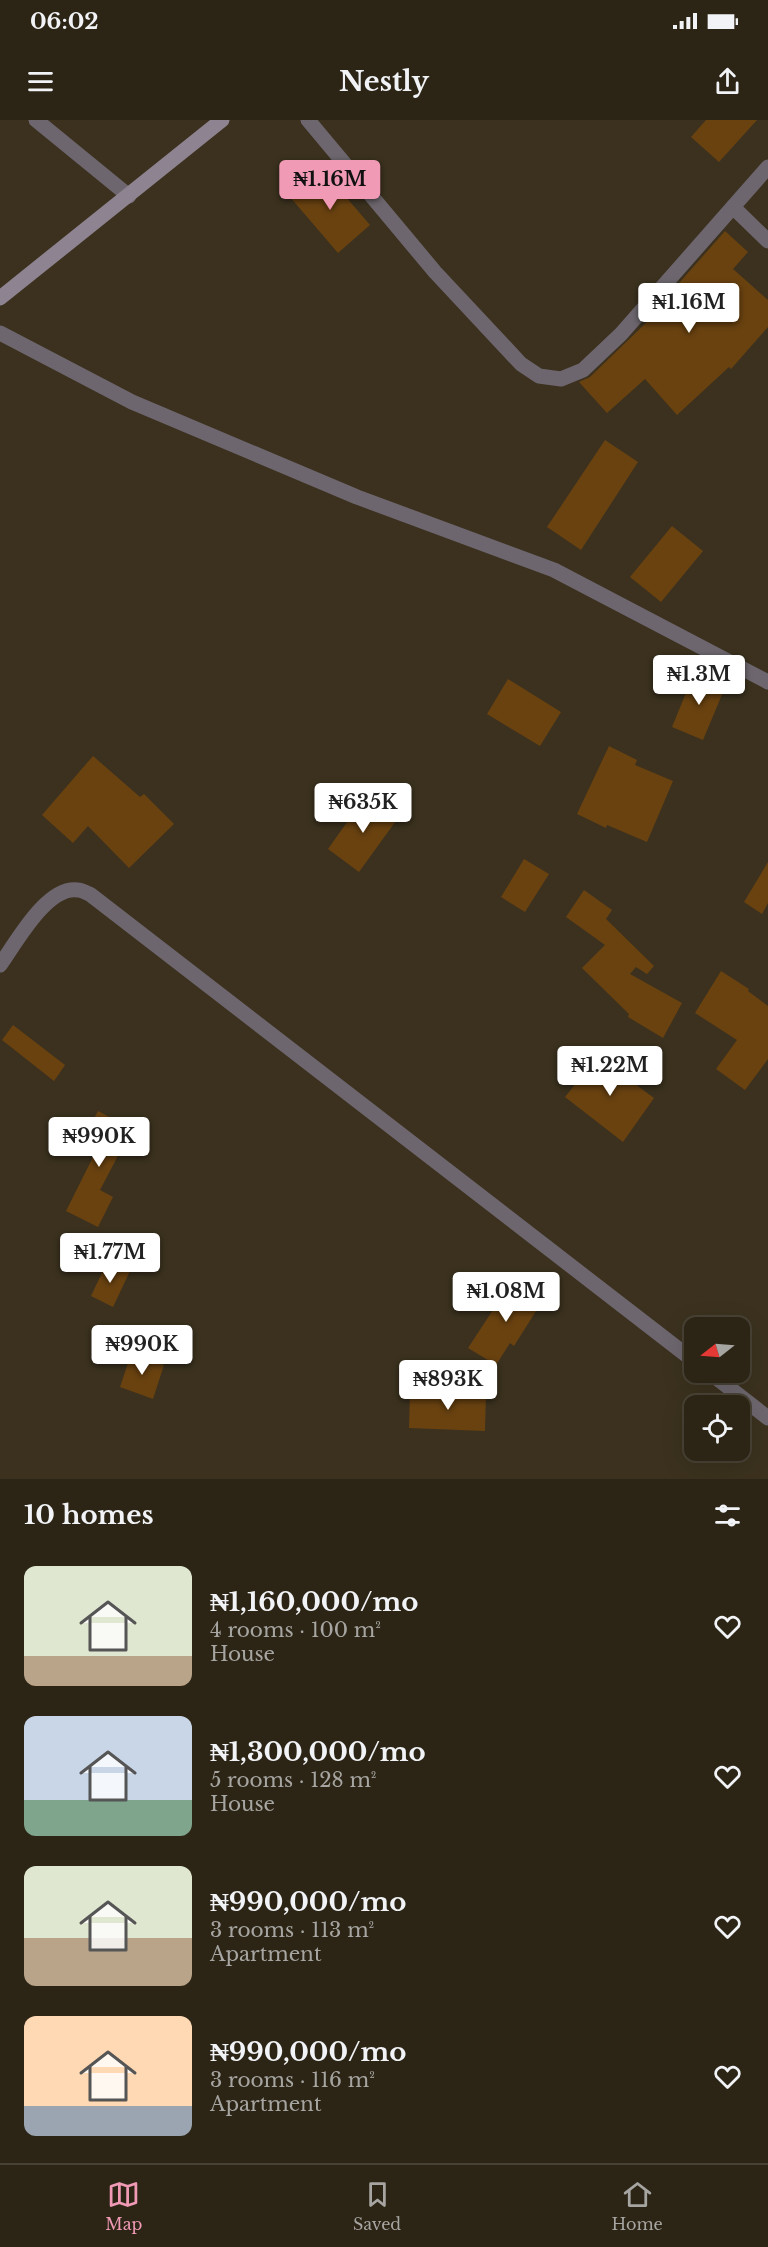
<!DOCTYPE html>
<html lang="en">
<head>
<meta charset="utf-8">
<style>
  body { margin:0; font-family:"Libre Baskerville",serif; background:#383123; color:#f1f3f6; height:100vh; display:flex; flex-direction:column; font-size:22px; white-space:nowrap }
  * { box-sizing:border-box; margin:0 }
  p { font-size:20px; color:#a6a5a1 }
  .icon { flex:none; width:33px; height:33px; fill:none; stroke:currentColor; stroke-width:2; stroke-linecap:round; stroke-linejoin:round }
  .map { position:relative; height:1359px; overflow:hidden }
  .details { display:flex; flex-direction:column; background:#2c2516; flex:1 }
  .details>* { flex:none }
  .needle { width:39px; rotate:253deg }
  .fabs { position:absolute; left:684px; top:1197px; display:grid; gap:12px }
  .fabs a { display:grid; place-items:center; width:66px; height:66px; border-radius:12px; background:#2c2516; box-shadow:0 6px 24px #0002,0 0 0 2px #484235; font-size:30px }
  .price { position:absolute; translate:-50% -51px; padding:0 14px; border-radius:6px; background:#fff; color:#222; font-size:20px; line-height:39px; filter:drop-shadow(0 2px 3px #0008) }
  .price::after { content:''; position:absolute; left:50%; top:36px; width:18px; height:14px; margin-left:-9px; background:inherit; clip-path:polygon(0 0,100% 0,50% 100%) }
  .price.active { background:#f09ab6; color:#111 }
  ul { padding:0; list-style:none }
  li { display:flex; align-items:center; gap:18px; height:150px; padding:0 24px }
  li span { display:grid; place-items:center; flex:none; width:168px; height:120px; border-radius:12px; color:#555 }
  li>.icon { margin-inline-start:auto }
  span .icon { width:72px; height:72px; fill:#fffc; stroke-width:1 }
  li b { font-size:26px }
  h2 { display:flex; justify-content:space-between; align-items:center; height:72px; padding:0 24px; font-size:26px }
  .status { display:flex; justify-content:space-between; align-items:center; height:42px; padding:0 30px; background:#2c2516; direction:ltr }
  .status svg { height:16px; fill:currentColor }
  header { display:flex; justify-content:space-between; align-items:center; height:78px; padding:0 24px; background:#2c2516; font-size:27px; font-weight:700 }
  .dock { display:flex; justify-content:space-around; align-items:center; height:84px; border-top:2px solid #484235; background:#2c2516; font-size:16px; color:#a6a5a1 }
  .dock a { display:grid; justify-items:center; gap:3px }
  .dock .active { color:#f09ab6 }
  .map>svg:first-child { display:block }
</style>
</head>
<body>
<div class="status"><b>06:02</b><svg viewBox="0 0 49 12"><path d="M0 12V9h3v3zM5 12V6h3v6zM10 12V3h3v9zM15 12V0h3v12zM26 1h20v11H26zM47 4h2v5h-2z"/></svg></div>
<header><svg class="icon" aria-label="menu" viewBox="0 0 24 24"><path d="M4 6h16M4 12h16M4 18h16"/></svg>Nestly<svg class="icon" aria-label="share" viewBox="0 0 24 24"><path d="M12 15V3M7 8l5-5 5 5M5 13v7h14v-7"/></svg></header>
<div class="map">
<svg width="768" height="1359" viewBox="0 0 768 1359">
  <rect width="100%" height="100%" fill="#3b311e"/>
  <g fill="#6a4210">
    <path d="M706,0H757L719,42L691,17Z"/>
    <path d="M322,49L370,105L338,133L290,77Z"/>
    <path d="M725,111L748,132L733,149L768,180V207L731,249L729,247L677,295L645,259L607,293L579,262L590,257L651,198L650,196Z"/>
    <path d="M605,320L638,342L581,430L547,407Z"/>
    <path d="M672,406L703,431L661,482L630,457Z"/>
    <path d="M695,551L726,565L703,620L672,607Z"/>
    <path d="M508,559L561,592L540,626L487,594Z"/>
    <path d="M609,626L637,640L635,645L673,661L647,722L607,705L606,708L577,694Z"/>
    <path d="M93,636L140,677L144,674L174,704L129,748L88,706L73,723L42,695Z"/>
    <path d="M373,680L398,698L359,752L328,729L362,681L369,685Z"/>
    <path d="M524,739L549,754L525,792L501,777Z"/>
    <path d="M768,742V783L762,794L744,782Z"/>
    <path d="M584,770L612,790L606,799L654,846L647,854L636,847L630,854L682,883L663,918L628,897L629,894L582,848L605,825L566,797Z"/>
    <path d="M721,851L749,869L748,871L768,886V939L745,970L716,949L737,920L695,893Z"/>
    <path d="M13,905L65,945L54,961L2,920Z"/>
    <path d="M603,930L628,951L624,956L654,978L623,1022L565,977Z"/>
    <path d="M98,991L132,1009L100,1070L113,1077L98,1107L66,1091L96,1031L81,1023Z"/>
    <path d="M108,1140L130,1151L113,1187L91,1176Z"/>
    <path d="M512,1161L543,1180L514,1226L510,1223L496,1245L468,1228Z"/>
    <path d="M131,1234L164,1245L153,1279L120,1267Z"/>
    <path d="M410,1271L486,1273L485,1311L409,1308Z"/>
  </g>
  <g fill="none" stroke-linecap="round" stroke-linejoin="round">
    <g stroke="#6d666e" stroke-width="15">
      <path d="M36,0L129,76"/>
      <path d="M308,0L435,152L521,244L539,256L561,259L583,250L621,214L768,47"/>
      <path d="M733,87L768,121"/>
      <path d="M0,213L132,282L357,377L554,450L768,562"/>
      <path d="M0,845C16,823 47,765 78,770C82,770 87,773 91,775L694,1241"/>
      <path d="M709,1252L768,1298"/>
    </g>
    <path stroke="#8e8390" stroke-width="15" d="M0,178L222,0"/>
  </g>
</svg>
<div class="fabs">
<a><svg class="needle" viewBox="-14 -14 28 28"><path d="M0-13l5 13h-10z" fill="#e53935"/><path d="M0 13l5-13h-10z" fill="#a6a5a1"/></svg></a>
<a><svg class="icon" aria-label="locate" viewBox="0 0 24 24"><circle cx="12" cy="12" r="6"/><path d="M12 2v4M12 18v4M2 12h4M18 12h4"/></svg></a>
</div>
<b class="price active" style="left:330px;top:91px">₦1.16M</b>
<b class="price" style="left:689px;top:214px">₦1.16M</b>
<b class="price" style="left:699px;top:586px">₦1.3M</b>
<b class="price" style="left:363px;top:714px">₦635K</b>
<b class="price" style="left:610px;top:977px">₦1.22M</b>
<b class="price" style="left:99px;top:1048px">₦990K</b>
<b class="price" style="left:110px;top:1164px">₦1.77M</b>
<b class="price" style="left:506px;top:1203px">₦1.08M</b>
<b class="price" style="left:142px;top:1256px">₦990K</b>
<b class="price" style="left:448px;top:1291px">₦893K</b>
</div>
<section class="details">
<h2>10 homes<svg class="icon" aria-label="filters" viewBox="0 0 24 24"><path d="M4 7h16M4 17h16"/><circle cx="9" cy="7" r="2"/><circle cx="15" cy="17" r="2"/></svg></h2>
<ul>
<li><span style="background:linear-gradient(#dfe7d0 75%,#b9a48a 0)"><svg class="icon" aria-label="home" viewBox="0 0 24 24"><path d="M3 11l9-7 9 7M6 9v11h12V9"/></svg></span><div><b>₦1,160,000/mo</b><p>4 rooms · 100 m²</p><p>House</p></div><svg class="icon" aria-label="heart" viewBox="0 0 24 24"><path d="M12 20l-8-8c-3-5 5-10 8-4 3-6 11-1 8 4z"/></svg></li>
<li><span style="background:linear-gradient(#c9d6e8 70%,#7fa58c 0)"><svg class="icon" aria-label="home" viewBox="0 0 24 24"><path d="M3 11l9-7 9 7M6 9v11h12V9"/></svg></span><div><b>₦1,300,000/mo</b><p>5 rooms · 128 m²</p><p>House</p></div><svg class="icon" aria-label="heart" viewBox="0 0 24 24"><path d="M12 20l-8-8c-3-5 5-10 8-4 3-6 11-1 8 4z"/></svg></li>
<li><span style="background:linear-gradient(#dfe7d0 60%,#b9a48a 0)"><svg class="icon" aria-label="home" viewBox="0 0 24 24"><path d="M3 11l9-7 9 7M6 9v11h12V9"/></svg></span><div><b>₦990,000/mo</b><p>3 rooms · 113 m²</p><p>Apartment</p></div><svg class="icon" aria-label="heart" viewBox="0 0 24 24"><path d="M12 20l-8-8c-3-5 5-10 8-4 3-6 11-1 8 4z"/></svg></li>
<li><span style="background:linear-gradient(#ffd9b3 75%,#9aa5b1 0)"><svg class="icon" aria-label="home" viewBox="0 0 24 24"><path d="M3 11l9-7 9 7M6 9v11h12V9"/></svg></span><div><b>₦990,000/mo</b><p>3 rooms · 116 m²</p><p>Apartment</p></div><svg class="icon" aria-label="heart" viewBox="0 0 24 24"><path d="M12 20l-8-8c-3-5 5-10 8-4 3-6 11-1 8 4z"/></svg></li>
</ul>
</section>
<nav class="dock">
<a class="active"><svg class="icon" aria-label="map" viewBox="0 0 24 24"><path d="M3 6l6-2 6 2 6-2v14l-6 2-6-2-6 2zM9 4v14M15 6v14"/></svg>Map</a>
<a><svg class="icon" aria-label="saved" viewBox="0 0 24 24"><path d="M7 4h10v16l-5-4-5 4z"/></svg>Saved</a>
<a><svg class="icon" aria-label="home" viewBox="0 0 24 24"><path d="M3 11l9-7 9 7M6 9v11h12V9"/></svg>Home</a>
</nav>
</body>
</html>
